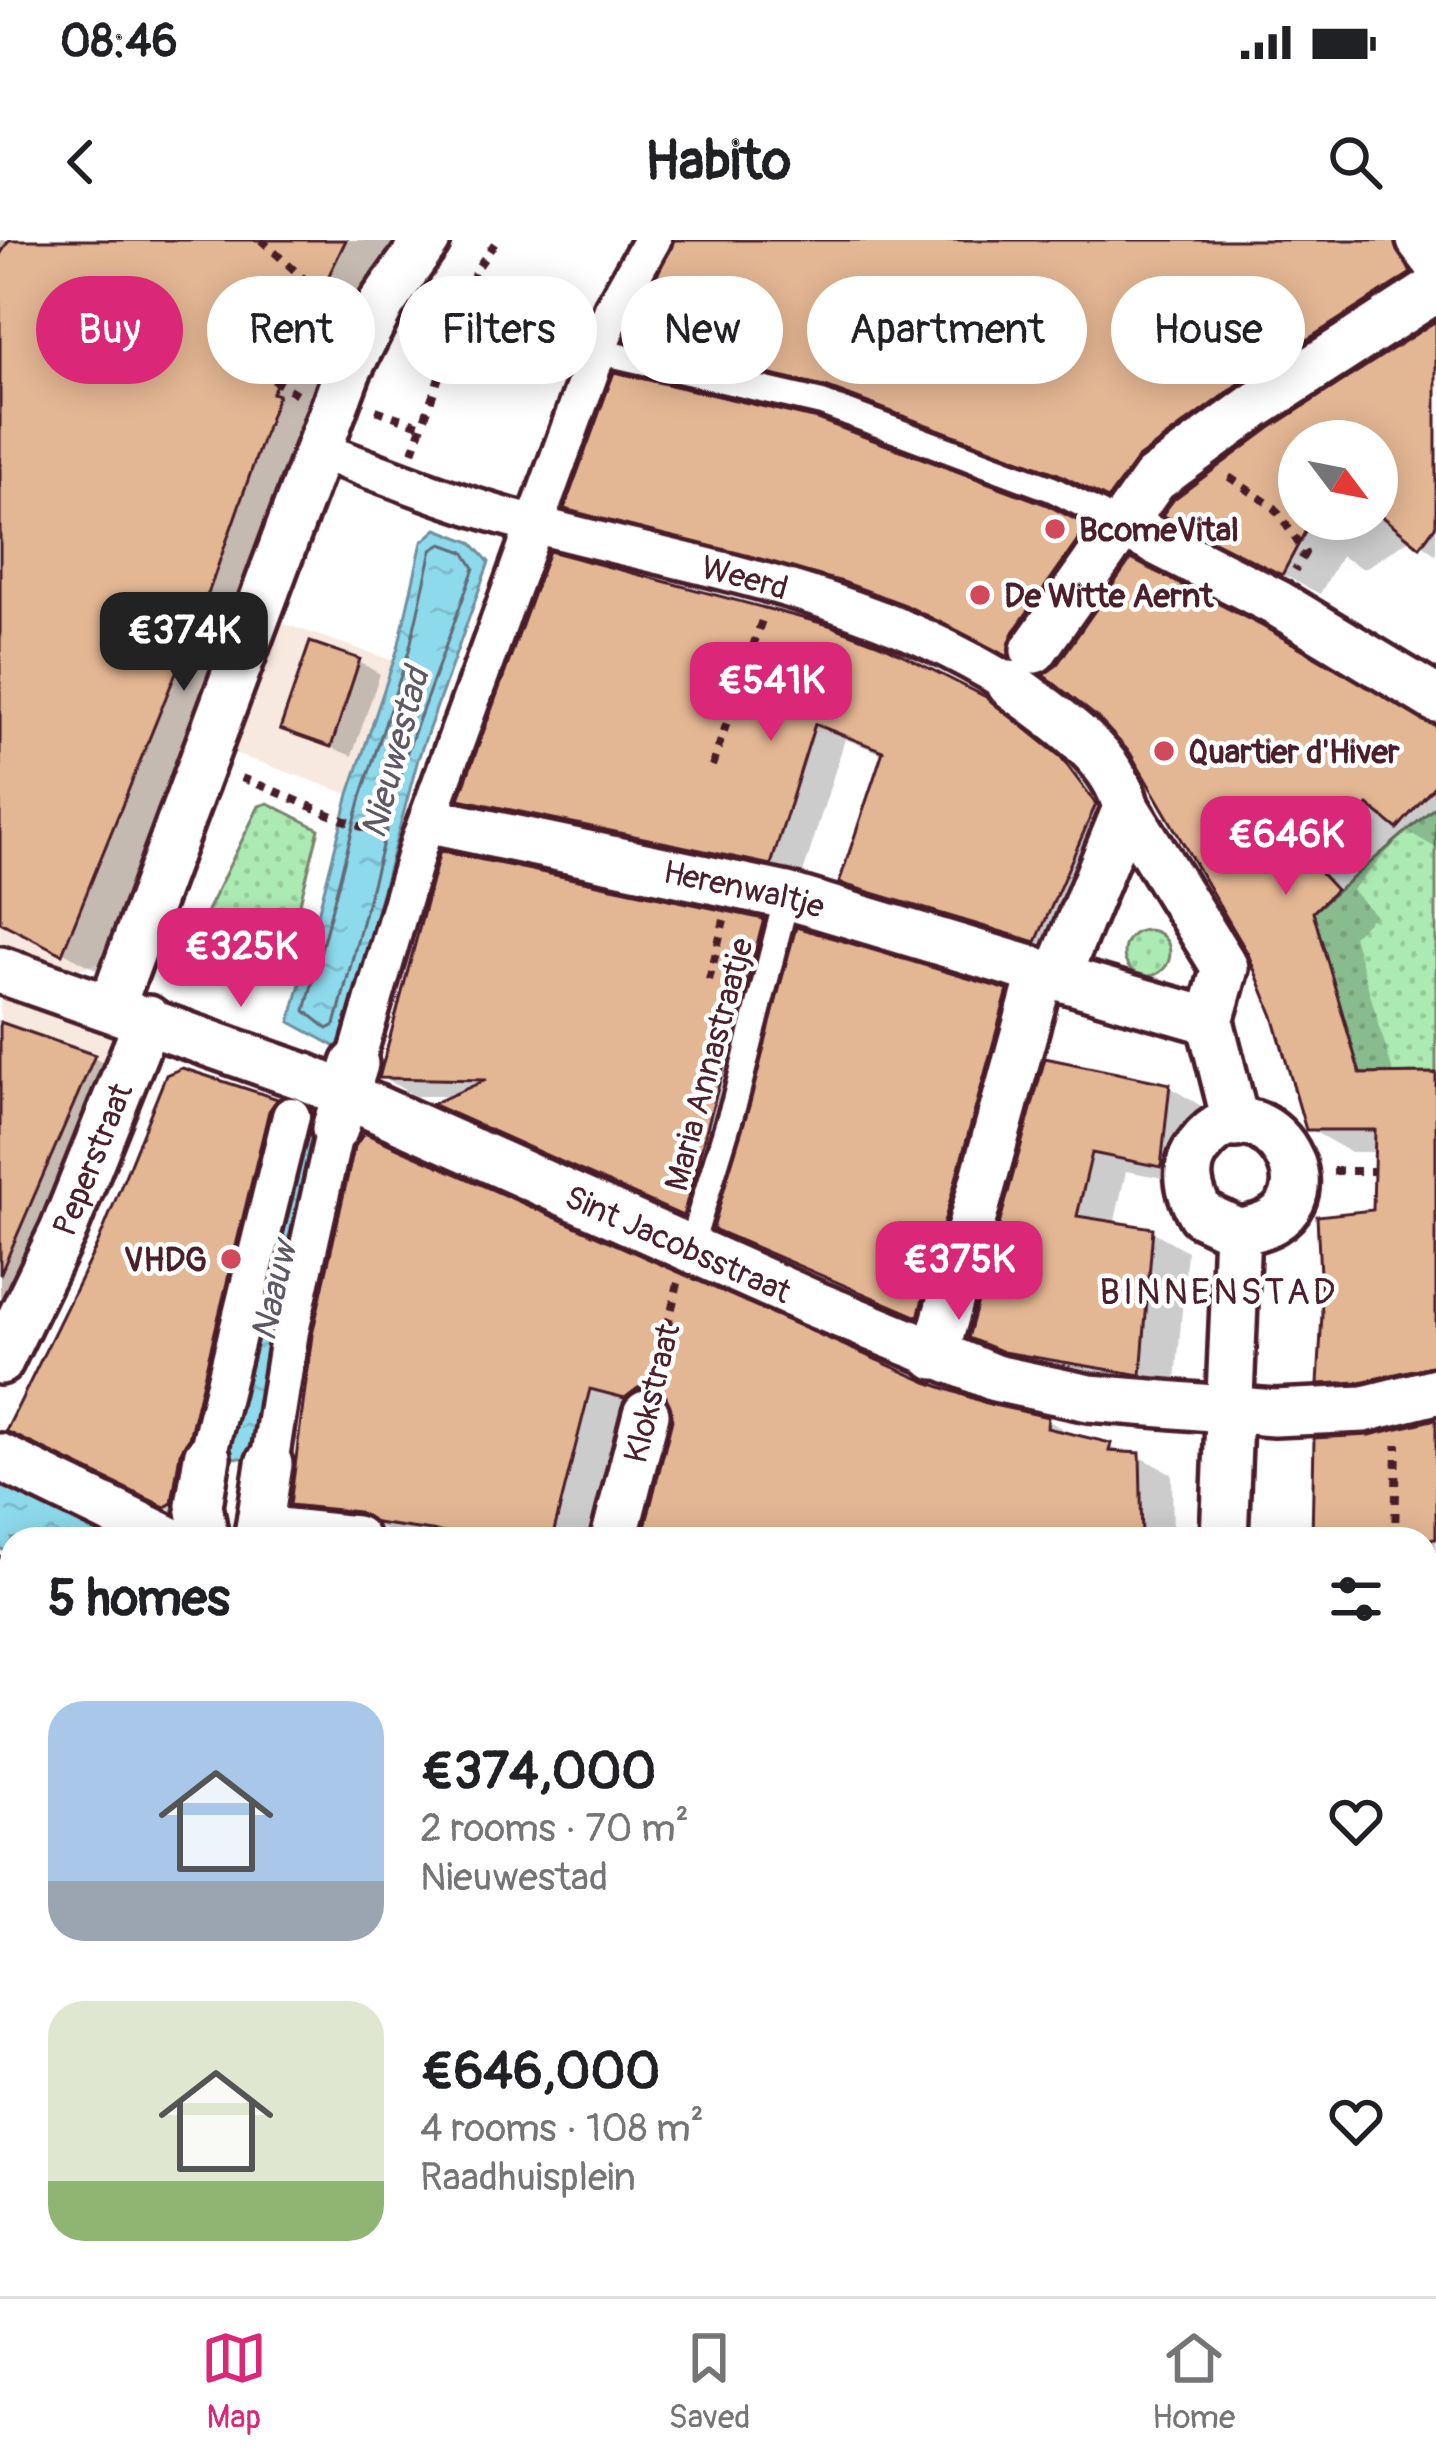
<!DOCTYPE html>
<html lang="en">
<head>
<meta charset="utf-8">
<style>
  body { margin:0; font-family:Pangolin,sans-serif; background:#f6f6f6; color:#202124; height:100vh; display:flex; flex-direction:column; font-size:45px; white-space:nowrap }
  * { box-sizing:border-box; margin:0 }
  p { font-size:39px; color:#757577 }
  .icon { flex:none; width:66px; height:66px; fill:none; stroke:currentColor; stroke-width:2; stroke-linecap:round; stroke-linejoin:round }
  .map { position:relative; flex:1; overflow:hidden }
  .details { position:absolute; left:0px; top:1287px; width:1437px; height:771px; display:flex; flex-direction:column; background:#fff; border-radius:36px 36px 0 0; box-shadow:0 6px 30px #0003 }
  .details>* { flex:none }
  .top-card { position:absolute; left:36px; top:36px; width:1365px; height:108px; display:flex; gap:24px }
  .needle { width:78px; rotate:122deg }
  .buttons { position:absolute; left:1278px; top:180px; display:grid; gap:24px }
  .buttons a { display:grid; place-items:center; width:120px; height:120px; border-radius:50%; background:#fff; box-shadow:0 6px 30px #0003; font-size:60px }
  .price { position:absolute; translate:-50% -102px; padding:0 27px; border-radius:24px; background:#db2777; color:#fff; font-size:39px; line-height:78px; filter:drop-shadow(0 3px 6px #0008) }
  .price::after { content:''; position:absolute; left:50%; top:72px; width:36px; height:27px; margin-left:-18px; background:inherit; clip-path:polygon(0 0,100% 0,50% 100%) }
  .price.current { background:#222; color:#fff }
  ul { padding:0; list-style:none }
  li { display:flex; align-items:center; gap:36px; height:300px; padding:0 48px }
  li span { display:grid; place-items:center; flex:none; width:336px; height:240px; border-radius:36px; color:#555 }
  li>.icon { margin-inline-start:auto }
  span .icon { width:144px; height:144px; fill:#fffc; stroke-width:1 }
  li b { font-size:51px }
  h2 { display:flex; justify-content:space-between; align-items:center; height:144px; padding:0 48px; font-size:51px }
  .pill { padding:0 42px; border-radius:54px; background:#fff; box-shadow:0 6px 30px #0003; font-size:42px; line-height:108px }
  .pill.current { background:#db2777; color:#fff }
  .status { display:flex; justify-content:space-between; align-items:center; height:84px; padding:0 60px; background:#fff; direction:ltr }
  .status svg { height:33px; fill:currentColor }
  header { display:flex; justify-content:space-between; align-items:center; height:156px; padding:0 48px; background:#fff; font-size:54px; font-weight:700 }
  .dock { display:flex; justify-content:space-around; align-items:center; height:168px; border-top:3px solid #e0e0e0; background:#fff; font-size:33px; color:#757577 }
  .dock a { display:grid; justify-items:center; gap:6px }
  .dock .current { color:#db2777 }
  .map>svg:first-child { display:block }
</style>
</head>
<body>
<div class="status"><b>08:46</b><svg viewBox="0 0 49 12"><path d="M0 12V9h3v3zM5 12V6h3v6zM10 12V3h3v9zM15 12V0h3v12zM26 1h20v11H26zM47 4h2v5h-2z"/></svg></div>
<header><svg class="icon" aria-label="back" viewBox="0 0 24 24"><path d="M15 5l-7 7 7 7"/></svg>Habito<svg class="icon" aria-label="search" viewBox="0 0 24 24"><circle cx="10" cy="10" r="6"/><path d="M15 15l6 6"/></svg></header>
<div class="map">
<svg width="1436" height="2056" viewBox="0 0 1436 2056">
  <defs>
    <pattern id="grass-dots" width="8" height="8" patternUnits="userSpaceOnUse" patternTransform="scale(3)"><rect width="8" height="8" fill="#abeab2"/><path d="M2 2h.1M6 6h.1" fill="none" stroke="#95c899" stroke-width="1.8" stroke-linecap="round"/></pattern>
    <pattern id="water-ripples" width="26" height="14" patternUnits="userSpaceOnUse" patternTransform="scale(3)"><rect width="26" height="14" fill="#8ddaec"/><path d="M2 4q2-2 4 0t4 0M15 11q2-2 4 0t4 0" fill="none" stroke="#7bbbcb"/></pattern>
  </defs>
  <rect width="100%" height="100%" fill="#fff"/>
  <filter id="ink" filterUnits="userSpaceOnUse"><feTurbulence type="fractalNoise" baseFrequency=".00833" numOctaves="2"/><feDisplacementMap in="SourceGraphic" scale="24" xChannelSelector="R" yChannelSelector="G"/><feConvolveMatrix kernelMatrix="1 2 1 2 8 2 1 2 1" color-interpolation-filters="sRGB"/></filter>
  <g filter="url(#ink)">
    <g fill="#f7e9df">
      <path d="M0,0H406L113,712L102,722L69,732L0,714Z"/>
      <path d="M270,379L394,421L349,554L222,509Z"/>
      <path d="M0,745L115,789L121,804L0,1093Z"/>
      <path d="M295,2046H645L649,2056H300Z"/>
    </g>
    <g fill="url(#grass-dots)" stroke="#7a846e" stroke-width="3">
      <path d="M268,563L319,589L280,740L188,709L259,566Z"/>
      <path d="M1436,566V833L1360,834L1313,672Z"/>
      <circle cx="1147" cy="713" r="23"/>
    </g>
    <g fill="url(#water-ripples)" stroke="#728f9f" stroke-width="3">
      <path d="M437,289L471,302L489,322L418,519L340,809L290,782L349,554L398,408L422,302Z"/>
      <path d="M302,881L320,888L254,1207L249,1219L220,1216Z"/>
      <path d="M0,1239L114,1299H12V1316L0,1308Z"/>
    </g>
    <g fill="#0003" fill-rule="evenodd">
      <path d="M0,0H395L373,32L304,174L310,177L242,371L97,730L0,678Z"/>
      <path d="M681,0H1436L1430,28L1176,239L1147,278L1099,254L868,168L666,121L629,99Z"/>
      <path d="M1436,81V315L1413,297L1364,329L1341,316L1320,354L1167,274ZM1299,201H1377V279H1299Z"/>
      <path d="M568,267H1044L1117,306L1042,412L1039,432L939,382L877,359L598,285Z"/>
      <path d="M551,315L985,459L1017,477L1091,538L1125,583L1066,717L872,659L842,642L885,515L845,499L801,640L492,575L463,558Z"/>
      <path d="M359,422L380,434L352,516L283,488Z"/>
      <path d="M1436,485V608L1407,591L1352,650L1375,675L1353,696L1394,836H1436V1157L1362,1166L1321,1142L1376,972L1377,912H1350L1308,888L1276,775L1256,728L1132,511Z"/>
      <path d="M763,682L796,700L1007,753L1033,769L945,1090L438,864L456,856H415L382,837Z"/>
      <path d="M0,784L94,818L122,834L0,1110Z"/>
      <path d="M1047,822L1169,847L1203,867L1195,944L1126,931L1114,985L1152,991L1187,1011L1175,1153L1041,1131L972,1096Z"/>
      <path d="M182,831L276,861L305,878L196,1282L10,1190Z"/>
      <path d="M315,1096L926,1144L989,1167L1047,1180L1081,1199L1139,1216L1172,1234L1173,1299H645L676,1165L658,1175L622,1166L588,1299H382L383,1288L325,1282L293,1263Z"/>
      <path d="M1436,1182V2056H1396V2046L1387,2056H1127L1129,2046H1425V1299H1315L1371,1198Z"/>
      <path d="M0,1380L12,1388L8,1827L12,1981L0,1991Z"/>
      <path d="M52,2046H190L183,2056H45Z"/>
      <path d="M333,2046H440L445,2056H313Z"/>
      <path d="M547,2046H768L770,2056H550Z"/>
      <path d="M855,2046H1036L1032,2056H856Z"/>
    </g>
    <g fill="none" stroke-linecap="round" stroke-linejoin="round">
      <path stroke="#656a78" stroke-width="3" d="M442,304L464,312L474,328L406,515L335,785L328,789L305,771L361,557L409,411L432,310Z"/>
    </g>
    <g fill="#e4b794" stroke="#4a1f2b" stroke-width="3">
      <path d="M9,0H346L272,153L278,155L209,351L62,714L0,682V15Z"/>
      <path d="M674,0H1394L1411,33L1240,143L1138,218L1108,259L1058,234L828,148L625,101Z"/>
      <path d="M1436,81V285L1420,307L1377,272V201H1299V279H1312L1282,335L1162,275L1174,259L1270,188Z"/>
      <path d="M614,132L817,179L1045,264L1088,286L1012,394L1009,417L905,365L843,342L564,269Z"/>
      <path d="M549,311L829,385L887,407L986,457L1061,517L1096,564L1036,702L839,643L883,511L815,484L771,625L459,559Z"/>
      <path d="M1131,319L1264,387L1436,486V544L1397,589L1368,565L1313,625L1336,650L1313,672L1360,834L1436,833V1125L1360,1142L1318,1144L1322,1074L1317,976L1373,970L1375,890H1306L1273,776L1248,714L1130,513L1097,477L1043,435L1056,426Z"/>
      <path d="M310,402L360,419L331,507L280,489Z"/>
      <path d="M440,611L764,679L683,976L432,864L486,840L379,838Z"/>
      <path d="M796,687L1008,750L918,1077L713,989Z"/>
      <path d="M0,782L95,815L0,1035Z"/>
      <path d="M1045,818L1170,844L1161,927L1092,913L1077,976L1153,988L1141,1135L1003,1112L968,1098Z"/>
      <path d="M182,828L278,859L269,871L189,1198L180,1213L172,1263L165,1267L6,1191L98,1003L166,835Z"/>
      <path d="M364,893L927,1142L989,1164L1048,1177L1047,1188L1111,1203L1109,1211L1140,1213L1142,1299H642L672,1180L666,1156L652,1148H638L625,1158L590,1149L552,1299H487L376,1283L358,1272L290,1265L312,1095L354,908Z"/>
      <path d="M1436,1179V1299H1312L1314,1198L1370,1195Z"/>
    </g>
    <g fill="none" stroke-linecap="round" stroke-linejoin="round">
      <defs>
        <g id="service">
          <path d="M597,111L822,163L1052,249L1121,284"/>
          <path d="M690,1008L735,861L787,656"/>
          <path d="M1425,1868L1436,1864"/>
          <path d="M796,2046L798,2056"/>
        </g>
        <g id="pedestrian">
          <path id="s1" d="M331,215C396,239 461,266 529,283C694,327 863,351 1010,444"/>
          <path d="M355,824L419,603L613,69L652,0"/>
          <path d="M207,1217L291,876"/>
          <path d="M269,1224L290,1091L335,889"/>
        </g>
        <g id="minor">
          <path d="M1420,0L1436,21"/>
          <path d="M1121,284L1277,363L1436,459"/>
          <path d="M1034,410L1154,240L1255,166L1436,49"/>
          <path d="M1010,444C1052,476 1114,513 1126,568L1057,737L1210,781L1236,884"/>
          <path d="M1126,568L1225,728L1210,781"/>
          <path id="s2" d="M445,584L787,656L1057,737"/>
          <path id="s3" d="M0,730L305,837L812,1063L995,1138L1089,1158L1274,1173L1364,1169L1436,1151"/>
          <path d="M112,766L348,130L382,63L427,0"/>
          <path d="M335,889L355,824"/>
          <path d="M935,1116L1041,732"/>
          <path id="s4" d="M0,1121L63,991L148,779"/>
          <path d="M0,1217L168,1299"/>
          <path d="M259,1289L355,1299"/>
          <path d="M259,1289L269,1224"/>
          <path d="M205,1299L199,1265L207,1217"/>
          <path d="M614,1299L646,1174"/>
          <path d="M1224,1299L1237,991L1201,974C1188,951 1182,927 1200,905C1261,824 1359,979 1237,991"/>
          <path d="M0,1342L12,1350"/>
          <path d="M1425,1452L1432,1368"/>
          <path d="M0,1798L12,1811"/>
          <path d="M1425,2019L1436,2018"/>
          <path d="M447,2046L448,2056"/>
          <path d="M517,2046L520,2056"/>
          <path d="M1366,2046L1368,2056"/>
          <path d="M177,2056L184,2046"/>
          <path d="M246,2056L270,2046"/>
          <path d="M1049,2056L1052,2046"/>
        </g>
      </defs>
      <use href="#service" stroke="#4a1f2b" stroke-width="33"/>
      <use href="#pedestrian" stroke="#4a1f2b" stroke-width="45"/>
      <use href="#minor" stroke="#4a1f2b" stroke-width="54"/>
      <g stroke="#4a1f2b" stroke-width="8" stroke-dasharray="9 9" stroke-linecap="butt">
        <path d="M261,0L334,66"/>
        <path d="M273,140L297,154"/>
        <path d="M376,170L422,186"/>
        <path d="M413,212L476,30L497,0"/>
        <path d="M1229,237L1275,268L1305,313L1295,330"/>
        <path d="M712,526L763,377"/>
        <path d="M241,538C292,556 336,581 388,595"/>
        <path d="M709,740L724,680"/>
        <path d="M1333,931H1374"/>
        <path d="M655,1139L678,1043"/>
        <path d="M1395,1299L1397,1204"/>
      </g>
      <use href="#service" stroke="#fff" stroke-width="24"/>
      <use href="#pedestrian" stroke="#fff" stroke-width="36"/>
      <use href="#minor" stroke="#fff" stroke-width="45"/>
    </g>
  </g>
  <g fill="#d1495b" stroke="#fff" stroke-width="4.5">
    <circle cx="1055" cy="289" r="12"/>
    <circle cx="980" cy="355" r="12"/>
    <circle cx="1164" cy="511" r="12"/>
    <circle cx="231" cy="1019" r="12"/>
  </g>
  <g text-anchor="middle" stroke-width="9" stroke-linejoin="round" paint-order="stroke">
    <g font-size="33" font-weight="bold" fill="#4a1f2b" stroke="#fff" text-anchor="start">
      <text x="1079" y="301">BcomeVital</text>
      <text x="1004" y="367">De Witte Aernt</text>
      <text x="1188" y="523">Quartier d'Hiver</text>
      <text x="207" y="1031" text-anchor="end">VHDG</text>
    </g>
    <g font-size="33" fill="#4a1f2b" stroke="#fff">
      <text dy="12" stroke="none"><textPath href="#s1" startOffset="432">Weerd</textPath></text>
      <text dy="12" stroke="none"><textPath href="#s2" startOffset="306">Herenwaltje</textPath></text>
      <text transform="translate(708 824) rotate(-75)" y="12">Maria Annastraatje</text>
      <text dy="12" stroke="none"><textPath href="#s4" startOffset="222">Peperstraat</textPath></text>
      <text dy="12" stroke="none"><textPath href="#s3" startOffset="732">Sint Jacobsstraat</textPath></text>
      <text transform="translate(651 1153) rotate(-76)" y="12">Klokstraat</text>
    </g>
    <g font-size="36" font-style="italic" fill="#5e5765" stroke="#fff">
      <text transform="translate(394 513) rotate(-75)" y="13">Nieuwestad</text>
      <text transform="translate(273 1051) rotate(-77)" y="13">Naauw</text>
    </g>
    <g font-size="36" letter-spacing="3" fill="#4a1f2b" stroke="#fff">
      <text x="1219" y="1064">BINNENSTAD</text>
    </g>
  </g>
</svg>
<div class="buttons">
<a><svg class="needle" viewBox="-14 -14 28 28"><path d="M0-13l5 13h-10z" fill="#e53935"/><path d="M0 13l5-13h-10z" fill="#757577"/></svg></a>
</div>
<b class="price current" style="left:184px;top:454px">€374K</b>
<b class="price" style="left:771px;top:504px">€541K</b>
<b class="price" style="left:1286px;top:658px">€646K</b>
<b class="price" style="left:241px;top:770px">€325K</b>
<b class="price" style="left:959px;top:1083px">€375K</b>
<div class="top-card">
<a class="pill current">Buy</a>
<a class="pill">Rent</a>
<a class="pill">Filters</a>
<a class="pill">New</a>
<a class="pill">Apartment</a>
<a class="pill">House</a>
</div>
<section class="details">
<h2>5 homes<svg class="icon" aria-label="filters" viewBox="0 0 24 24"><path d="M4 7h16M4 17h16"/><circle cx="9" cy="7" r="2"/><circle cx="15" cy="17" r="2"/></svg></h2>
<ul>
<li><span style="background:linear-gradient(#a9c7e8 75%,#9aa5b1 0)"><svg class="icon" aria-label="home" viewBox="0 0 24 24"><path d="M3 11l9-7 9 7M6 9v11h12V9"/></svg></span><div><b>€374,000</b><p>2 rooms · 70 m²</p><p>Nieuwestad</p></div><svg class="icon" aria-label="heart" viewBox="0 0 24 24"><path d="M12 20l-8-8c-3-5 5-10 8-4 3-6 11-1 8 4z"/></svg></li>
<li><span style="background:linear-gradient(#dfe7d0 75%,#8fb573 0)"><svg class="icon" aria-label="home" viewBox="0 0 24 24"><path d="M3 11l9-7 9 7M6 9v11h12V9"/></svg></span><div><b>€646,000</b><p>4 rooms · 108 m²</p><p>Raadhuisplein</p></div><svg class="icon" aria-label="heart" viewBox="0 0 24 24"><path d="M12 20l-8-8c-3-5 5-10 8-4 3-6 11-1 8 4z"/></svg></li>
</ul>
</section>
</div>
<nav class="dock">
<a class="current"><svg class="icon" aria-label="map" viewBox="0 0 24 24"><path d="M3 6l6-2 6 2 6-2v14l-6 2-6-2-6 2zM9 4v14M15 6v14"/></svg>Map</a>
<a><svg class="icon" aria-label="saved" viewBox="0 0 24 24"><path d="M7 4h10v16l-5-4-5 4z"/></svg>Saved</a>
<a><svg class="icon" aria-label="home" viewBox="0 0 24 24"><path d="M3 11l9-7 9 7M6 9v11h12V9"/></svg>Home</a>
</nav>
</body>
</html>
